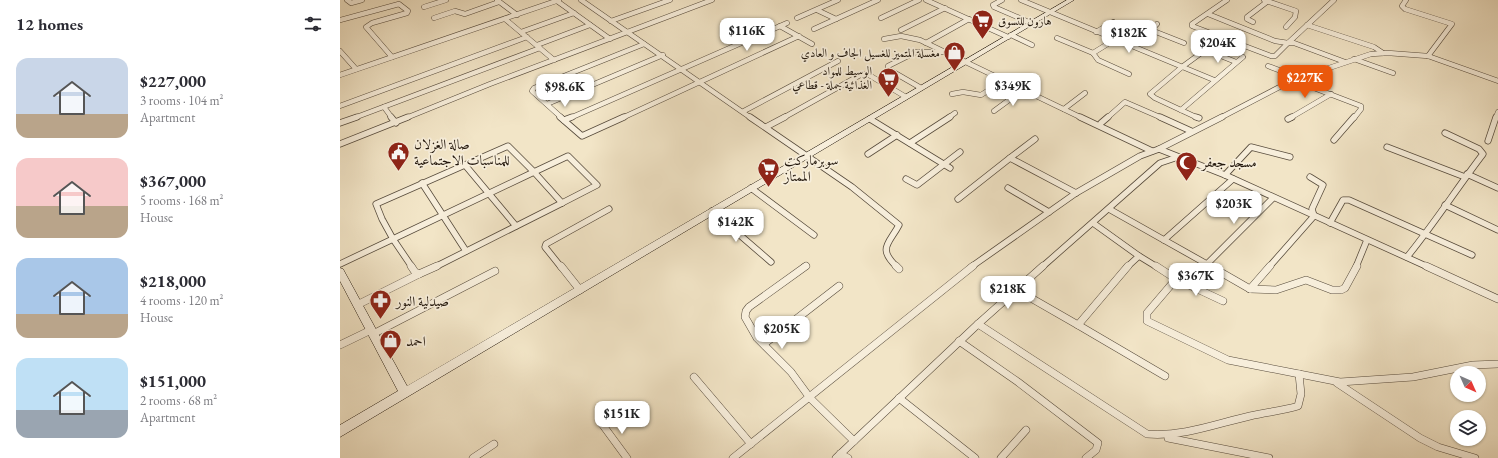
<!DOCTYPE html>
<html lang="en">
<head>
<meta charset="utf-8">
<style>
  body { margin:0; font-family:"EB Garamond",Amiri,serif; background:#f2f2f3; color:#2b2b33; height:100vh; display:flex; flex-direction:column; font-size:15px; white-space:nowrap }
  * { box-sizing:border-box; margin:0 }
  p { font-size:13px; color:#7c7c81 }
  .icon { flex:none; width:22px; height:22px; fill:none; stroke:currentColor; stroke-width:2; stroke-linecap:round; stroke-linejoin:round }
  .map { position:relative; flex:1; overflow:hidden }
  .side { display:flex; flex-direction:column; background:#fff; width:340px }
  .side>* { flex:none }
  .needle { width:26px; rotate:135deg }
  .controls { position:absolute; left:1110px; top:366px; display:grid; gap:8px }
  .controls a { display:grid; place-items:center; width:36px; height:36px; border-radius:50%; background:#fff; box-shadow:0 1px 3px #0004; font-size:20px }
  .price { position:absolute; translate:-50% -34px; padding:0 9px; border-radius:8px; background:#fff; color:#222; font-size:13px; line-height:26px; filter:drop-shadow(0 1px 2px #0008) }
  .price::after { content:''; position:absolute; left:50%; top:24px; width:12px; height:9px; margin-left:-6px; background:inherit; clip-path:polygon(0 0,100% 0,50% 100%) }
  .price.active { background:#ea580c; color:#fff }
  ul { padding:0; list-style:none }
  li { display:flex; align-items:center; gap:12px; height:100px; padding:0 16px }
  li span { display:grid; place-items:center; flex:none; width:112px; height:80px; border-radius:12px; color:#555 }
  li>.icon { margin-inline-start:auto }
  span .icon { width:48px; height:48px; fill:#fffc; stroke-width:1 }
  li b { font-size:17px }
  h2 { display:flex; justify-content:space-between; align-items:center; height:48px; padding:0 16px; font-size:17px }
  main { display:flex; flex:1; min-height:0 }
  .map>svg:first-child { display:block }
</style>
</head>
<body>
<main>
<section class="side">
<h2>12 homes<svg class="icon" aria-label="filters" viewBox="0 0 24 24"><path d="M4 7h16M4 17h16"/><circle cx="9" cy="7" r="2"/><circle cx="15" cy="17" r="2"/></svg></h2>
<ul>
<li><span style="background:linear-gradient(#c9d6e8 70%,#b9a48a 0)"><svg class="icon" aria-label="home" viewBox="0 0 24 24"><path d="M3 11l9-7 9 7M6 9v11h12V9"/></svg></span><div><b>$227,000</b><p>3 rooms · 104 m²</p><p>Apartment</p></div></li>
<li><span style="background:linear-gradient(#f6c9c9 60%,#b9a48a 0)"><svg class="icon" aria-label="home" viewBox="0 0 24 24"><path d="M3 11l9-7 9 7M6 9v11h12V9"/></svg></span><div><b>$367,000</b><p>5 rooms · 168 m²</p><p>House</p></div></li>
<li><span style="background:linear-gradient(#a9c7e8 70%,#b9a48a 0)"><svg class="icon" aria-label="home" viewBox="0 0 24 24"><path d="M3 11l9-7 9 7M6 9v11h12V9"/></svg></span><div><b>$218,000</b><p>4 rooms · 120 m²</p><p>House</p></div></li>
<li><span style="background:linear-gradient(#bfe0f5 65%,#9aa5b1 0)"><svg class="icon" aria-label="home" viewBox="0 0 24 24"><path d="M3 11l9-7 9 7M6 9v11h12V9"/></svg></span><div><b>$151,000</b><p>2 rooms · 68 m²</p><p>Apartment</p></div></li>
</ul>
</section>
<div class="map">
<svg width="1158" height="458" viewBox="0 0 1158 458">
  <rect width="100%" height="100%" fill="#f2e5c7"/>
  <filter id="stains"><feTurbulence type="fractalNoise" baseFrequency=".005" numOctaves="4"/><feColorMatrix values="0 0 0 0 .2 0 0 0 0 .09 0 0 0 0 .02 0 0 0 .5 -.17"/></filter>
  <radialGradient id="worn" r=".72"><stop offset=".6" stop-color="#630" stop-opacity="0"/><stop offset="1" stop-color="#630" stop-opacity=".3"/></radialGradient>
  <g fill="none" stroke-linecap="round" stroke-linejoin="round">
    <defs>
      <g id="street-far2">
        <path d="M7,0L11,3L22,0"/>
        <path d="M157,0L177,15"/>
        <path d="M241,0L411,118"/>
        <path d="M586,0L668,37"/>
        <path d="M662,0L653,5L654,7L691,23"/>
        <path d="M681,0L874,80"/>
        <path d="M887,0L852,24V26L931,56H935L948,43H954L1005,62"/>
        <path d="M924,0L956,11L955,17L946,27"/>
        <path d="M1066,0L1062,6L1065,9L1112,24L1088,56"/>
        <path d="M217,1L270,39"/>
        <path d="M84,7L106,0"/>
        <path d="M477,10L496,19"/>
        <path d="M868,14L935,41L948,43L994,0"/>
        <path d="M94,18L115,11L125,14L159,2"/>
        <path d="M457,18L498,0"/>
        <path d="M541,18L579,0"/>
        <path d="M165,19L214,60"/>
        <path d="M0,20L59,4L68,11L67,13L32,23L26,27L52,57"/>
        <path d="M271,21L330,0"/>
        <path d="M913,22L907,19V17L928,1"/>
        <path d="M967,25L1034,47L1043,53"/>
        <path d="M440,26L472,44"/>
        <path d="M474,29L538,0"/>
        <path d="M561,30L605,8"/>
        <path d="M811,30L844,43"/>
        <path d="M181,32L234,13"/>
        <path d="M756,32L773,22"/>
        <path d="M671,35L692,45"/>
        <path d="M717,38L753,53L758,60L789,74"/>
        <path d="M544,39L561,36L580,40L742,118"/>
        <path d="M586,43L629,19"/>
        <path d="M197,45L250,25"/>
        <path d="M788,45L809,32L817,24"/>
        <path d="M866,50L896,62"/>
        <path d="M0,51L16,69"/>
        <path d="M753,53L774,40"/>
        <path d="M1014,59L1053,73"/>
        <path d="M928,66L960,78"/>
        <path d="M0,75L219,0"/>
        <path d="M953,80L1021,106V109L1014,118"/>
        <path d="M581,88L548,69V66L576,52H607"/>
        <path d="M612,94L623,92L641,95L665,80"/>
        <path d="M207,104L323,55"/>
        <path d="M0,106L187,37"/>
        <path d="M44,107L52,118"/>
        <path d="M724,109L745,93"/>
        <path d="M841,110L903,57"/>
        <path d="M404,111L498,61"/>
        <path d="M654,111L684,89"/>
        <path d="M14,118L200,48"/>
        <path d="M66,118L150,84L372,0"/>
        <path d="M222,118L192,91L194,88L304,44"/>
        <path d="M230,118L447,23"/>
        <path d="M282,118L459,36"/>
        <path d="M443,118L522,74L529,75L566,97"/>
        <path d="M608,118L615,113"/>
        <path d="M767,118L785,102L822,118"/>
        <path d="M858,118L815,98L810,94L842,67L872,45"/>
        <path d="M880,118L953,80L1031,54L1048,53L1088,56L1158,81"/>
        <path d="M950,118L991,94"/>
        <path d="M1156,118L1158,112"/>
      </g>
      <g id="street-far1">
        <path d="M51,117L56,123"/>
        <path d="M220,117L242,136L284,117"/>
        <path d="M410,117L512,187L559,225C549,244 537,248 557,267"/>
        <path d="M740,117L812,151"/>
        <path d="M820,117L851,131"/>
        <path d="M856,117L859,118"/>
        <path d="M530,119L610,168"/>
        <path d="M948,119L952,117"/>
        <path d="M224,120L232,117"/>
        <path d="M0,123L17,117"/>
        <path d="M761,123L768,117"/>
        <path d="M426,127L445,117"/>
        <path d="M994,140L1014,117"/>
        <path d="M1148,141L1156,117"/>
        <path d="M570,143L610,117"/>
        <path d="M0,144L68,117"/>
        <path d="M1047,147L1125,177"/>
        <path d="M819,149L882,117"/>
        <path d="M528,154L557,135"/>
        <path d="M670,158L695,139"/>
        <path d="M125,165L176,226"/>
        <path d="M194,172L222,203"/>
        <path d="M194,172L228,156L257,185L222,203"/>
        <path d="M1127,174L1158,188"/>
        <path d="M885,175L911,147L950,157"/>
        <path d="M566,179L577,185L620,152"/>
        <path d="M82,183L126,251"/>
        <path d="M411,188L474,235"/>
        <path d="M668,188L709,212"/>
        <path d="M618,199L670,158L736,193"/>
        <path d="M1105,205L1158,230"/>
        <path d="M769,209L824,240L893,179"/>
        <path d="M372,211L431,262"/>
        <path d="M753,223L799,256L787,267"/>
        <path d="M990,223L1003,200H1009L1132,255"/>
        <path d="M53,239L72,267"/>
        <path d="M53,239L42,219L36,204L168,146L194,172"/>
        <path d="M53,239L194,172"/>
        <path d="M824,240L872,267"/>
        <path d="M799,256L817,267"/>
        <path d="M1067,257C1094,224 1117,188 1143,154L1139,149L1105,133"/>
        <path d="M0,264L53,239"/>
        <path d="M867,264L933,198"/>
        <path d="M95,267L222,203"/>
        <path d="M221,267L205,247L206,244L269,209"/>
        <path d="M464,267L466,266"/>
        <path d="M631,267L736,193L800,156L819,149L885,175L1088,267"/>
        <path d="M702,267L820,163L838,157"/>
        <path d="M929,267L974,216L972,209L983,185L970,177"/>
        <path d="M1016,267L1027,240"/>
      </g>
      <g id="street">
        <path d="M71,266L75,272L79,274L97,266"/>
        <path d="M221,266L240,290"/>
        <path d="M466,266L409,307L406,311L405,317L417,338L451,372L470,398L514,441"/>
        <path d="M556,266L559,269"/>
        <path d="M816,266L836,279L807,313V321L888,360L1000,382L1073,377L1133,365L1158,364"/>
        <path d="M870,266L910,289L930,266"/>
        <path d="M1086,266L1158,299"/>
        <path d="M836,279L883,301"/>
        <path d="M910,289L936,290L966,280L992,290H1001L1005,288L1017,266"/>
        <path d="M677,290L738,325L788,266"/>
        <path d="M17,305L79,274"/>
        <path d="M638,324L807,434C843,437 875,424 910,416C926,412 942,411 958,406L961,394L959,374"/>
        <path d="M738,325L825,376"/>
        <path d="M33,334L155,271"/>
        <path d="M619,341L678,382L758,443L756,450L746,458"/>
        <path d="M424,344L499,286"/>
        <path d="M0,345L31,330"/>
        <path d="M354,377L411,444"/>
        <path d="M997,383L1080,438L1098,447L1135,458"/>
        <path d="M559,398L635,458"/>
        <path d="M262,424L287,458"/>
        <path d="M828,438L929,458"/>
        <path d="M500,454L508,458"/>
        <path d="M133,458L154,444"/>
        <path d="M393,458L633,266"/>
        <path d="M496,458L638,324L703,266"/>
        <path d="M661,458L686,430"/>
      </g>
      <path id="secondary" d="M727,0H734L0,437V425L58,391L0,281V268L3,269L67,386Z"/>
    </defs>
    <use href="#street-far2" stroke="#574b3c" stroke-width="5.5"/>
    <use href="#street-far1" stroke="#574b3c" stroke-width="7"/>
    <use href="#street" stroke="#574b3c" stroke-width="8"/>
    <use href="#secondary" stroke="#23180d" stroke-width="1"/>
    <use href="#street-far2" stroke="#f7eedb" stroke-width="4.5"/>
    <use href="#street-far1" stroke="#f7eedb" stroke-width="5.5"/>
    <use href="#street" stroke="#f7eedb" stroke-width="7"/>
    <use href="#secondary" fill="#f7eedb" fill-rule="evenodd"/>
  </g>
  <defs>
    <symbol id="supermarket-pin" viewBox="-11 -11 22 30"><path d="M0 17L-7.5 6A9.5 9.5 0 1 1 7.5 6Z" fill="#8f2418" stroke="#f7eedb"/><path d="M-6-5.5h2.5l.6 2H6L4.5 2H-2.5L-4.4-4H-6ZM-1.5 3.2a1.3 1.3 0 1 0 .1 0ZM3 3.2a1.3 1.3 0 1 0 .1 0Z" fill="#fff"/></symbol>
    <symbol id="shop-pin" viewBox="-11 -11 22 30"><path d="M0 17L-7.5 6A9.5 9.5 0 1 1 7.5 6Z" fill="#8f2418" stroke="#f7eedb"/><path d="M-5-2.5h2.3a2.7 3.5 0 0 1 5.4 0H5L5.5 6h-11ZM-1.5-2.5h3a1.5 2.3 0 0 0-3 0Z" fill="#fff"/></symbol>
    <symbol id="civic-pin" viewBox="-11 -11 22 30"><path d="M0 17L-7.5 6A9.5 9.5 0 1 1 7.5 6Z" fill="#8f2418" stroke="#f7eedb"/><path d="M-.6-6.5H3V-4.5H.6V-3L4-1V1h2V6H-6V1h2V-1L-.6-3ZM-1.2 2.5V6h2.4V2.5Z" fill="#fff"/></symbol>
    <symbol id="mosque-pin" viewBox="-11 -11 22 30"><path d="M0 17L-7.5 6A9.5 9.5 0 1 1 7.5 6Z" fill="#8f2418" stroke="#f7eedb"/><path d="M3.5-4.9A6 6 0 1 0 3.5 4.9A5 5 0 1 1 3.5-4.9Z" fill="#fff"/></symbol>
    <symbol id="pharmacy-pin" viewBox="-11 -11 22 30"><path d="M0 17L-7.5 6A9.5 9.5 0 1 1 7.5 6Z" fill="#8f2418" stroke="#f7eedb"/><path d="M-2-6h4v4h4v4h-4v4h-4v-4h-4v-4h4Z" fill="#fff"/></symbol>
  </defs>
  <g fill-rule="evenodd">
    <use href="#supermarket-pin" x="630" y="8" width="25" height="34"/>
    <use href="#shop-pin" x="602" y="40" width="25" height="34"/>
    <use href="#supermarket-pin" x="536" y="66" width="25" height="34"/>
    <use href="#civic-pin" x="46" y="140" width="25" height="34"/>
    <use href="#mosque-pin" x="834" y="150" width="25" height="34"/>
    <use href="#supermarket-pin" x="416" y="156" width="25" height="34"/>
    <use href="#pharmacy-pin" x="28" y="288" width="25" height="34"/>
    <use href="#shop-pin" x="38" y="328" width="25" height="34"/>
  </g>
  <g text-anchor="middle" stroke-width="3.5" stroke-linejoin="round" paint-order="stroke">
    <g font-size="12" fill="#23180d" stroke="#f7eedb" text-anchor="end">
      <text x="658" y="25" text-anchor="start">هارون للتسوق</text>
      <text x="600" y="57">مغسلة المتميز للغسيل الجاف و العادي</text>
      <text x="532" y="75">الوسيط للمواد<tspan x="532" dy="14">الغذائية جملة - قطاعي</tspan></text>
    </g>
    <g font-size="14" fill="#23180d" stroke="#f7eedb" text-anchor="start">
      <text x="74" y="149">صالة الغزلان<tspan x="74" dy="16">للمناسبات الاجتماعية</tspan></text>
      <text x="444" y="165">سوبرماركت<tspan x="444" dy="16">الممتاز</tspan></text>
      <text x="862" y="167">مسجد جعفر</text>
      <text x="56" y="306">صيدلية النور</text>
      <text x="66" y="346">احمد</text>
    </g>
  </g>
  <rect width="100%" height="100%" filter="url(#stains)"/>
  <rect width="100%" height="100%" fill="url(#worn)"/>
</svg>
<div class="controls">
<a><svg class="needle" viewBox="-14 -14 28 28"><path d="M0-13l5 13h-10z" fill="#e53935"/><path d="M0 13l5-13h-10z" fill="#7c7c81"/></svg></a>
<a><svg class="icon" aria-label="layers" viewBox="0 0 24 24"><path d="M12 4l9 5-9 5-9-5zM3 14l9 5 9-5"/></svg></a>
</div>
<b class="price" style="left:407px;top:52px">$116K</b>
<b class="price" style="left:789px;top:54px">$182K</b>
<b class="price" style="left:878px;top:64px">$204K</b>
<b class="price active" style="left:965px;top:99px">$227K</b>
<b class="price" style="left:673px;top:107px">$349K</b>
<b class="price" style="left:225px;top:108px">$98.6K</b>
<b class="price" style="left:894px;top:225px">$203K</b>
<b class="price" style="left:396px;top:243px">$142K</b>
<b class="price" style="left:856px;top:297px">$367K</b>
<b class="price" style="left:668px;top:310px">$218K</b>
<b class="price" style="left:442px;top:350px">$205K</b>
<b class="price" style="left:282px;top:435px">$151K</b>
</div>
</main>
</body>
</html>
